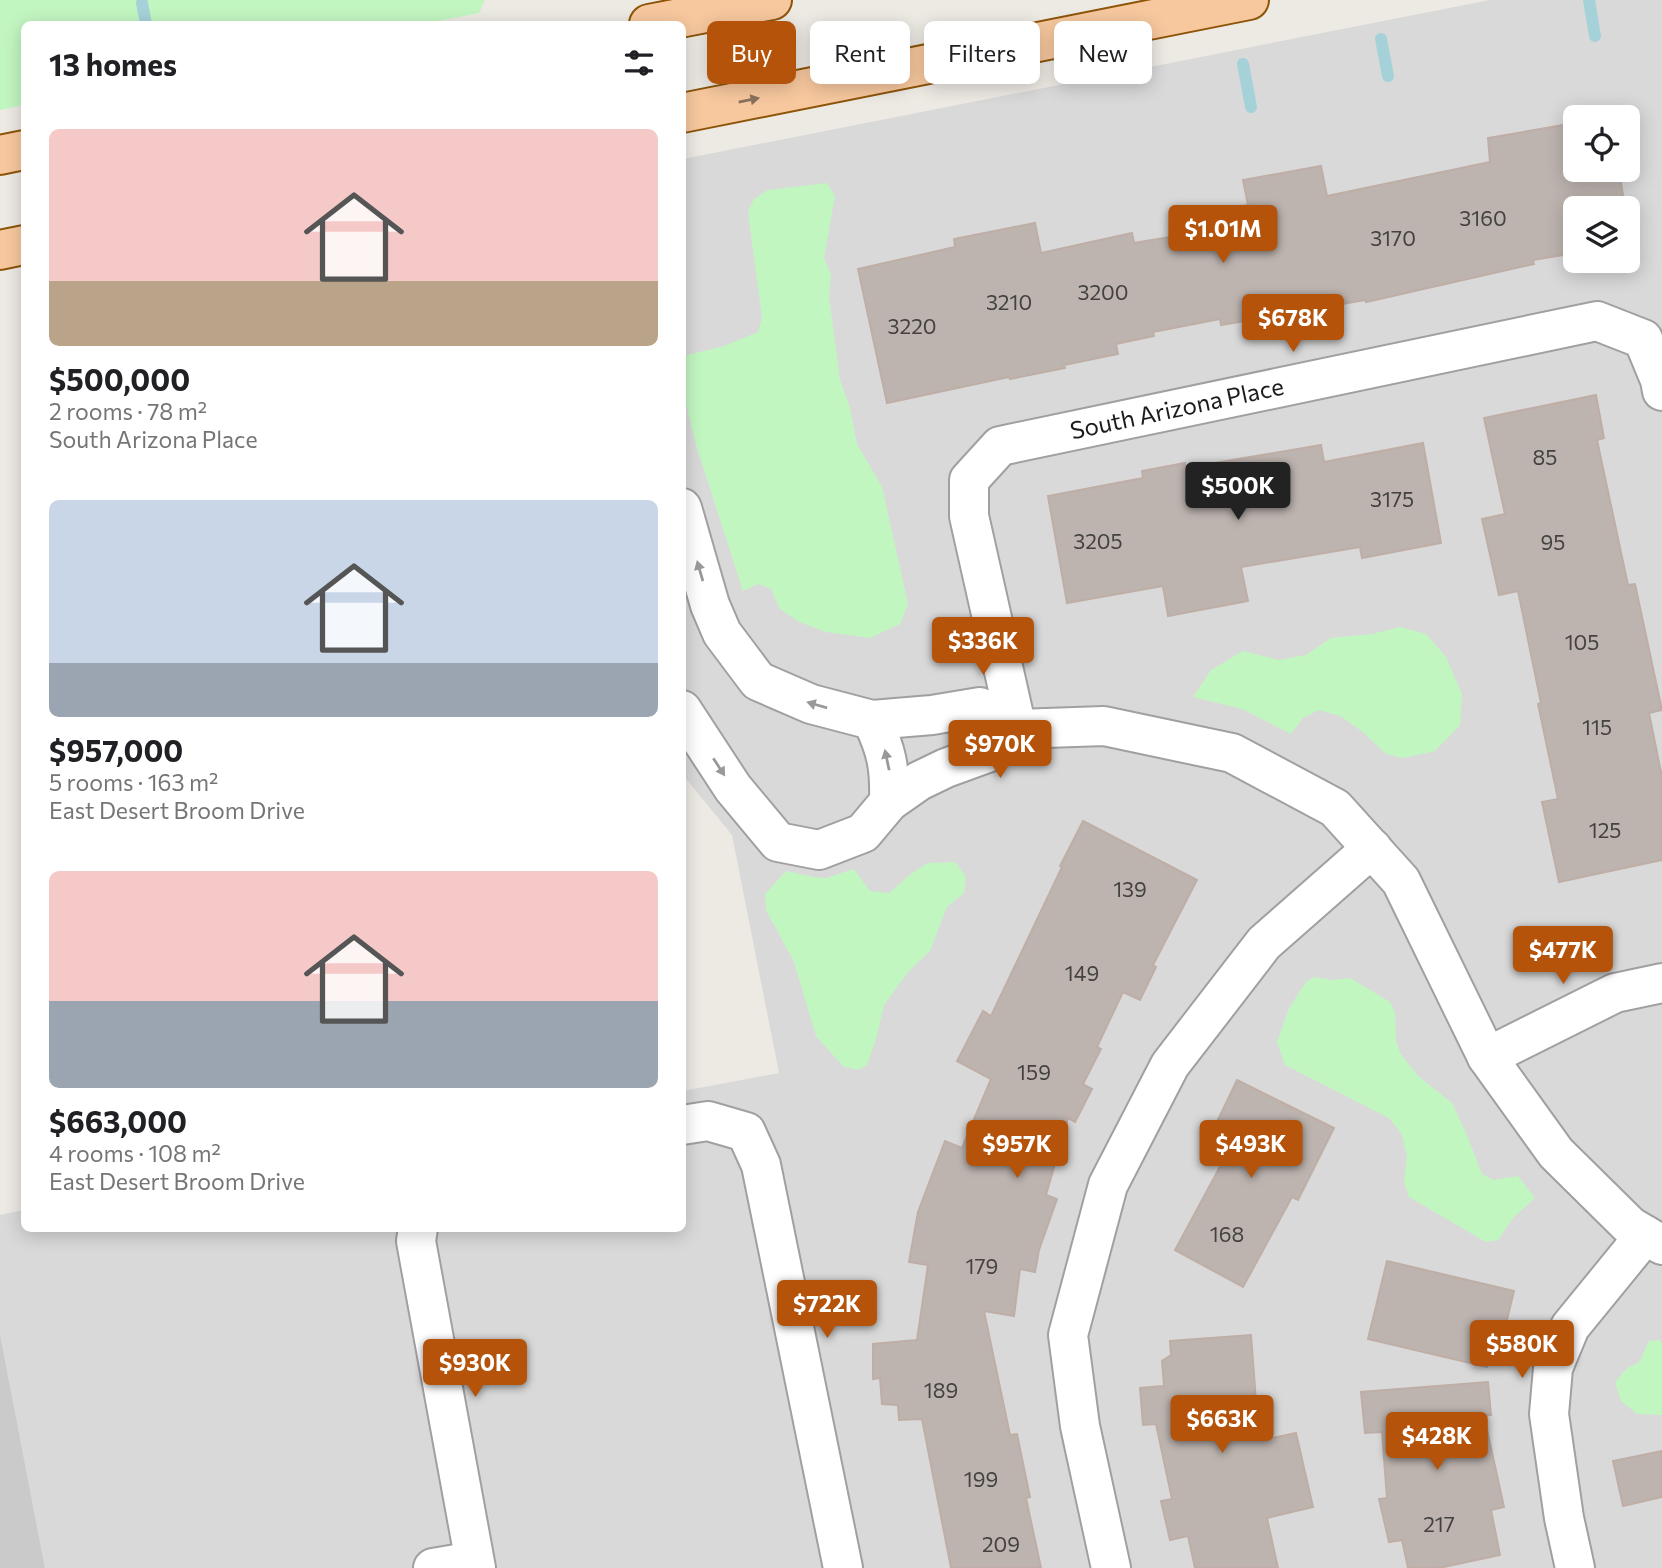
<!DOCTYPE html>
<html lang="en">
<head>
<meta charset="utf-8">
<style>
  body { margin:0; font-family:Commissioner,sans-serif; background:#f6f6f6; color:#202124; height:100vh; display:flex; flex-direction:column; font-size:26px; white-space:nowrap }
  * { box-sizing:border-box; margin:0 }
  p { font-size:23px; color:#757577 }
  .icon { flex:none; width:38px; height:38px; fill:none; stroke:currentColor; stroke-width:2; stroke-linecap:round; stroke-linejoin:round }
  .map { position:relative; flex:1; overflow:hidden }
  .details { position:absolute; left:21px; top:21px; width:665px; height:1211px; display:flex; flex-direction:column; background:#fff; border-radius:10px; box-shadow:0 4px 18px #0003 }
  .details>* { flex:none }
  .hud { position:absolute; left:707px; top:21px; width:665px; height:63px; display:flex; gap:14px }
  .fabs { position:absolute; left:1563px; top:105px; display:grid; gap:14px }
  .fabs a { display:grid; place-items:center; width:77px; height:77px; border-radius:10px; background:#fff; box-shadow:0 4px 18px #0003; font-size:35px }
  .price { position:absolute; translate:-50% -60px; padding:0 16px; border-radius:7px; background:#b45309; color:#fff; font-size:23px; line-height:46px; filter:drop-shadow(0 2px 4px #0008) }
  .price::after { content:''; position:absolute; left:50%; top:42px; width:21px; height:16px; margin-left:-10px; background:inherit; clip-path:polygon(0 0,100% 0,50% 100%) }
  .price.selected { background:#222; color:#fff }
  ul { padding:0; list-style:none }
  li { display:grid; align-content:center; gap:14px; height:371px; padding:0 28px }
  li span { display:grid; place-items:center; height:217px; border-radius:10px; color:#555 }
  li>.icon { margin-inline-start:auto }
  span .icon { width:126px; height:126px; fill:#fffc; stroke-width:1 }
  li b { font-size:30px }
  h2 { display:flex; justify-content:space-between; align-items:center; height:84px; padding:0 28px; font-size:30px }
  .chip { padding:0 24px; border-radius:10px; background:#fff; box-shadow:0 4px 18px #0003; font-size:24px; line-height:63px }
  .chip.selected { background:#b45309; color:#fff }
  .map>svg:first-child { display:block }
</style>
</head>
<body>
<div class="map">
<svg width="1662" height="1568" viewBox="0 0 1662 1568">
  <rect width="100%" height="100%" fill="#ede9e3"/>
  <path fill="#dad9d9" fill-rule="evenodd" d="M1490,0H1662V1568H45L0,1334V1215L24,1210V1228H682L683,1091L779,1073L732,835L683,775V159ZM1575,117H1628V170H1575ZM1575,208H1628V261H1575Z"/>
  <path fill="#cacaca" d="M0,1334L45,1568H0Z"/>
  <g fill="#c2f6c1">
    <path d="M0,0H485L479,13L423,24H24V105L0,110Z"/>
    <path d="M827,183L835,196L824,258L831,275L829,297L840,380L850,408L857,444L882,487L908,604L900,624L870,638L826,632L799,622L780,609L771,589L758,584L743,591L696,445L683,391V356L724,346L758,332L762,318L748,212L754,199L768,190Z"/>
    <path d="M1400,627L1426,634L1446,657L1462,694L1460,725L1435,751L1403,758L1386,754L1363,732L1340,716L1319,710L1303,718L1291,734L1242,709L1193,697L1211,670L1243,651L1279,660L1306,655L1331,638L1372,634Z"/>
    <path d="M955,862L966,877L964,893L947,907L930,951L909,971L884,1005L876,1039L867,1065L858,1070L844,1067L816,1036L794,962L766,910L765,894L786,871L814,877L826,878L854,869L870,891L889,893L912,873L928,863Z"/>
    <path d="M1315,977L1332,980L1350,978L1390,1002L1395,1012L1396,1040L1400,1053L1418,1076L1452,1103L1466,1133L1482,1174L1493,1180L1518,1176L1535,1198L1513,1218L1498,1240L1486,1242L1409,1197L1404,1182L1407,1157L1402,1135L1389,1118L1285,1065L1277,1042L1289,1008L1306,982Z"/>
    <path d="M1659,1340L1662,1343V1415L1637,1414L1621,1401L1615,1382L1626,1369L1639,1362L1649,1341Z"/>
  </g>
  <g fill="none" stroke-linecap="round" stroke-linejoin="round">
    <g stroke="#a5d2d9" stroke-width="12">
      <path d="M1589,0L1595,36"/>
      <path d="M142,3L146,24"/>
      <path d="M1381,39L1388,76"/>
      <path d="M1243,64L1251,107"/>
    </g>
  </g>
  <g fill="#bdb4af" stroke="#beaea6" stroke-width="2">
    <path d="M1575,123V170H1619L1625,208H1575V253L1533,260L1534,264L1366,302L1365,300L1221,325L1220,319L1153,332L1154,336L1116,344L1118,354L1064,365L1065,368L1010,379L1009,377L887,403L858,269L955,247L954,239L1035,223L1041,253L1132,233L1134,243L1194,233L1191,215L1248,205L1243,180L1321,166L1327,196L1490,162L1488,138Z"/>
    <path d="M1596,395L1604,438L1597,440L1628,585L1635,584L1662,710L1649,713L1662,777V860L1559,882L1542,802L1558,799L1538,704L1541,703L1518,591L1499,595L1482,519L1505,514L1484,418Z"/>
    <path d="M1423,443L1441,543L1362,558L1360,547L1241,567L1248,601L1168,616L1163,586L1067,603L1048,496L1143,478L1142,471L1185,463L1186,468L1321,445L1324,462Z"/>
    <path d="M1083,821L1197,880L1153,965L1156,967L1140,1000L1123,992L1097,1047L1101,1049L1083,1084L1092,1089L1075,1122L1068,1118L1046,1195L1057,1199L1039,1250L1035,1272L1020,1269L1014,1316L984,1311L1010,1435L1017,1434L1030,1497L1026,1498L1041,1568H951L922,1419L899,1420L898,1405L882,1404L880,1378L873,1379V1344L917,1340L928,1265L909,1262L918,1212L945,1141L962,1148L991,1079L957,1061L983,1011L991,1016L1062,867L1060,866Z"/>
    <path d="M1237,1080L1334,1128L1298,1200L1292,1197L1243,1287L1175,1250L1222,1163L1202,1153Z"/>
    <path d="M1387,1261L1514,1291L1505,1328L1483,1323L1487,1367L1368,1339Z"/>
    <path d="M1251,1335L1259,1441L1296,1433L1313,1507L1267,1518L1278,1568H1195L1188,1536L1170,1540L1161,1501L1172,1499L1156,1424L1143,1425L1140,1388L1164,1386L1162,1361L1171,1355L1170,1341Z"/>
    <path d="M1488,1382L1491,1415L1484,1416L1504,1507L1491,1510L1500,1555L1439,1568H1408L1402,1540L1389,1542L1379,1499L1387,1498L1382,1432L1365,1433L1361,1392Z"/>
    <path d="M1662,1451V1497L1623,1506L1613,1461Z"/>
  </g>
  <g fill="none" stroke-linecap="round" stroke-linejoin="round">
    <defs>
      <g id="street">
        <path d="M682,508L710,605L722,633L758,681L811,704L872,720L932,715L980,707L1017,729L1104,726L1232,753L1335,808L1401,881L1487,1057L1556,1153L1630,1226L1662,1245"/>
        <path d="M682,710L733,788L778,842L819,850L863,833L889,802L919,781L946,768L990,752L1017,729"/>
        <path d="M872,720C887,751 890,768 889,802"/>
        <path d="M1017,729L969,516V480L1000,446L1597,321L1643,339L1660,380L1662,391"/>
        <path d="M1487,1057L1615,993L1662,983"/>
        <path d="M682,1125L708,1121L746,1132L761,1165L843,1568"/>
        <path d="M418,1228L416,1241L476,1568"/>
        <path d="M433,1568L474,1561"/>
        <path d="M1111,1568L1080,1426L1068,1335L1108,1185L1170,1065L1264,943L1372,848"/>
        <path d="M1575,1568L1564,1518L1549,1414L1553,1368L1570,1327L1645,1235"/>
      </g>
      <g id="primary">
        <path d="M649,24L772,0"/>
        <path d="M682,113L1249,0"/>
        <path d="M0,155L24,150"/>
        <path d="M0,250L24,245"/>
      </g>
    </defs>
    <use href="#street" stroke="#a0a0a0" stroke-width="42"/>
    <use href="#primary" stroke="#8d5408" stroke-width="42"/>
    <use href="#street" stroke="#fff" stroke-width="38"/>
    <use href="#primary" stroke="#f7c89e" stroke-width="38"/>
  </g>
  <defs><path id="oneway-solid" d="M-6-.8H1V-3.2L6.5 0L1 3.2V.8H-6Z" transform="scale(1.75)"/></defs>
  <use fill="#8a725d" href="#oneway-solid" transform="translate(749 100) rotate(-11)"/>
  <g fill="#999">
    <use href="#oneway-solid" transform="translate(700 571) rotate(-106)"/>
    <use href="#oneway-solid" transform="translate(817 705) rotate(-164)"/>
    <use href="#oneway-solid" transform="translate(887 760) rotate(-102)"/>
    <use href="#oneway-solid" transform="translate(719 767) rotate(57)"/>
  </g>
  <g text-anchor="middle" stroke-width="5" stroke-linejoin="round" paint-order="stroke">
    <g font-size="21" fill="#444241">
      <text x="1483" y="226">3160</text>
      <text x="1393" y="246">3170</text>
      <text x="1103" y="300">3200</text>
      <text x="1009" y="310">3210</text>
      <text x="912" y="334">3220</text>
      <text x="1545" y="465">85</text>
      <text x="1392" y="507">3175</text>
      <text x="1098" y="549">3205</text>
      <text x="1553" y="550">95</text>
      <text x="1582" y="650">105</text>
      <text x="1597" y="735">115</text>
      <text x="1605" y="838">125</text>
      <text x="1130" y="897">139</text>
      <text x="1082" y="981">149</text>
      <text x="1034" y="1080">159</text>
      <text x="1227" y="1242">168</text>
      <text x="982" y="1274">179</text>
      <text x="941" y="1398">189</text>
      <text x="981" y="1487">199</text>
      <text x="1439" y="1532">217</text>
      <text x="1001" y="1552">209</text>
    </g>
    <g font-size="24" fill="#1c1c1c" stroke="#fff">
      <text transform="translate(1177 409) rotate(-12)" y="8">South Arizona Place</text>
    </g>
  </g>
</svg>
<div class="fabs">
<a><svg class="icon" aria-label="locate" viewBox="0 0 24 24"><circle cx="12" cy="12" r="6"/><path d="M12 2v4M12 18v4M2 12h4M18 12h4"/></svg></a>
<a><svg class="icon" aria-label="layers" viewBox="0 0 24 24"><path d="M12 4l9 5-9 5-9-5zM3 14l9 5 9-5"/></svg></a>
</div>
<b class="price" style="left:1223px;top:265px">$1.01M</b>
<b class="price" style="left:1293px;top:354px">$678K</b>
<b class="price selected" style="left:1238px;top:522px">$500K</b>
<b class="price" style="left:983px;top:677px">$336K</b>
<b class="price" style="left:1000px;top:780px">$970K</b>
<b class="price" style="left:1563px;top:986px">$477K</b>
<b class="price" style="left:1017px;top:1180px">$957K</b>
<b class="price" style="left:1251px;top:1180px">$493K</b>
<b class="price" style="left:827px;top:1340px">$722K</b>
<b class="price" style="left:1522px;top:1380px">$580K</b>
<b class="price" style="left:475px;top:1399px">$930K</b>
<b class="price" style="left:1222px;top:1455px">$663K</b>
<b class="price" style="left:1437px;top:1472px">$428K</b>
<div class="hud">
<a class="chip selected">Buy</a>
<a class="chip">Rent</a>
<a class="chip">Filters</a>
<a class="chip">New</a>
</div>
<section class="details">
<h2>13 homes<svg class="icon" aria-label="filters" viewBox="0 0 24 24"><path d="M4 7h16M4 17h16"/><circle cx="9" cy="7" r="2"/><circle cx="15" cy="17" r="2"/></svg></h2>
<ul>
<li><span style="background:linear-gradient(#f6c9c9 70%,#b9a48a 0)"><svg class="icon" aria-label="home" viewBox="0 0 24 24"><path d="M3 11l9-7 9 7M6 9v11h12V9"/></svg></span><div><b>$500,000</b><p>2 rooms · 78 m²</p><p>South Arizona Place</p></div></li>
<li><span style="background:linear-gradient(#c9d6e8 75%,#9aa5b1 0)"><svg class="icon" aria-label="home" viewBox="0 0 24 24"><path d="M3 11l9-7 9 7M6 9v11h12V9"/></svg></span><div><b>$957,000</b><p>5 rooms · 163 m²</p><p>East Desert Broom Drive</p></div></li>
<li><span style="background:linear-gradient(#f6c9c9 60%,#9aa5b1 0)"><svg class="icon" aria-label="home" viewBox="0 0 24 24"><path d="M3 11l9-7 9 7M6 9v11h12V9"/></svg></span><div><b>$663,000</b><p>4 rooms · 108 m²</p><p>East Desert Broom Drive</p></div></li>
</ul>
</section>
</div>
</body>
</html>
